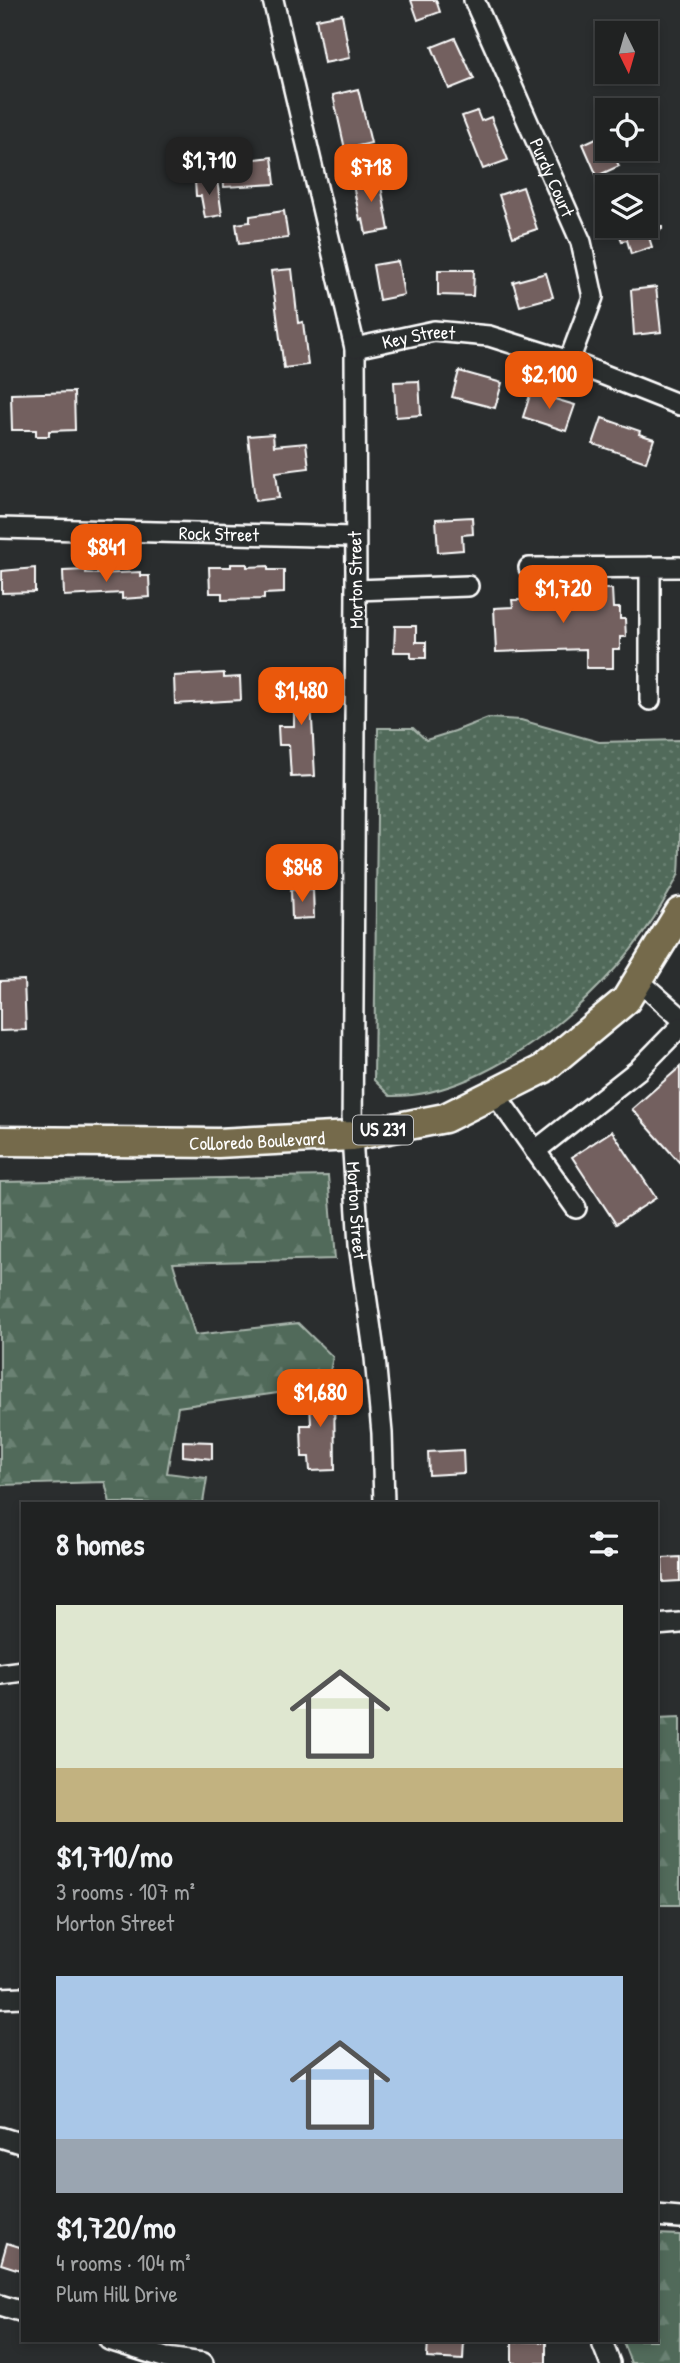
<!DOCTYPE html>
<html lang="en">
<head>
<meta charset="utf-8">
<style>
  body { margin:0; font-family:"Patrick Hand",sans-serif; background:#282a2a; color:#f1f3f6; height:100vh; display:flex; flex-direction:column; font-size:26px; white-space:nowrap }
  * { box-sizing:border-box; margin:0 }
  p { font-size:23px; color:#a2a4a5 }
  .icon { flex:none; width:38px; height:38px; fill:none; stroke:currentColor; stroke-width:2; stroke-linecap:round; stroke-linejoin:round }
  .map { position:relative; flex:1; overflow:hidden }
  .side { position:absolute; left:21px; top:1502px; width:637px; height:840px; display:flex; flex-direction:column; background:#202222; border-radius:0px; box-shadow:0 4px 10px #0003,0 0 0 2px #3d3f40 }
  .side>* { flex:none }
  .needle { width:46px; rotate:175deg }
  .fabs { position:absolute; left:595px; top:21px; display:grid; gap:14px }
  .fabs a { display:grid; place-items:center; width:63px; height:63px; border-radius:0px; background:#202222; box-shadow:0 4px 10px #0003,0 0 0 2px #3d3f40; font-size:35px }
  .price { position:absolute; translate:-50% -60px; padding:0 16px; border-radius:14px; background:#ea580c; color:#fff; font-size:23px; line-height:46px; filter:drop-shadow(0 2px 4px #0008) }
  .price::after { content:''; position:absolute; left:50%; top:42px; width:21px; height:16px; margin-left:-10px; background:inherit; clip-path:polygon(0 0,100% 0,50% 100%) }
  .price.selected { background:#222; color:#fff }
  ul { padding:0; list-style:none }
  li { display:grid; align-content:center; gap:14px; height:371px; padding:0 35px }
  li span { display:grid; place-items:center; height:217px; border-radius:0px; color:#555 }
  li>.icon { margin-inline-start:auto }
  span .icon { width:126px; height:126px; fill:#fffc; stroke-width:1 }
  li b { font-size:30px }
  h2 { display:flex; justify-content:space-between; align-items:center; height:84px; padding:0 35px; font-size:30px }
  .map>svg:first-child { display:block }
</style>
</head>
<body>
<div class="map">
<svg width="680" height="2363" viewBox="0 0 680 2363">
  <defs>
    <pattern id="green-dots" width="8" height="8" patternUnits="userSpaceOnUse" patternTransform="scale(1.75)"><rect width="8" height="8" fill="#516b5a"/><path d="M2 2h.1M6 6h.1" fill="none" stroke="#6b8173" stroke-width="1.8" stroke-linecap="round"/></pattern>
    <pattern id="forest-firs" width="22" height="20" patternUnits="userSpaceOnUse" patternTransform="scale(1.75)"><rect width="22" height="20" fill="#516b5a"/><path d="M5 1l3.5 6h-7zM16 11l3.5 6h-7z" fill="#6b8173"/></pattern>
  </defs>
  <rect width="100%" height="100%" fill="#2a2d2e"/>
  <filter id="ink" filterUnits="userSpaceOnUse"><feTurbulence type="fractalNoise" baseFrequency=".0143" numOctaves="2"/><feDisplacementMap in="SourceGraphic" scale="14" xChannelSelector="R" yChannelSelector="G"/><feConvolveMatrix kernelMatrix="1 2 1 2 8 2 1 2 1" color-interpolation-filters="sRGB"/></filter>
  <g filter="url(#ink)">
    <path fill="url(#green-dots)" stroke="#a8b5ac" stroke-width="2" d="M488,718L521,720L599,742L680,740C680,772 680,804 680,836C680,847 680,862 679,873C676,882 669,892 664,901C617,986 493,1099 390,1096L374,1080L378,728H413L426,740L455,731Z"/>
    <g fill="url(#forest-firs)" stroke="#a8b5ac" stroke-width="2">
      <path d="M328,1176L335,1259L173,1263L195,1335L298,1323L333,1357L327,1386L178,1407L167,1473L207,1478L203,1503H110L105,1482L0,1485V1182Z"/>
      <path d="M680,1717V1905H656V1718Z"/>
      <path d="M656,2234L680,2235V2363H631L622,2340H656Z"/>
    </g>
    <g fill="#73605e" stroke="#fff" stroke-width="2">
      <path d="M411,0H436L440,12L418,20Z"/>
      <path d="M342,14L350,58L324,63L316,19Z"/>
      <path d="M455,38L474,79L449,89L432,47Z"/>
      <path d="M358,89L371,143L345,149L333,95Z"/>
      <path d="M477,111L481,121L491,117L508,160L483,169L462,116Z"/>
      <path d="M605,134L607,149H611L619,166L597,176L583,144Z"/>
      <path d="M272,157L275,184L224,187L222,163Z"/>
      <path d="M379,175L389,230L366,234L363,219L360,220L352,180Z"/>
      <path d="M217,180L222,215L205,218L201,196H196L195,181Z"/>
      <path d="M523,187L537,229L513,237L499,195Z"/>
      <path d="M284,211L288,238L239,244L236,224L250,222V216Z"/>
      <path d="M616,226H662V229L648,234L652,247L631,254L627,240L622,241Z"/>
      <path d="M398,261L404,295L379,300L373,265Z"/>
      <path d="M292,269L298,323L303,322L308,365L284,368L271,271Z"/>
      <path d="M438,270H474L473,296L438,295Z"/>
      <path d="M546,273L553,297L520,306L513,282Z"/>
      <path d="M656,287L661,332L634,335L631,290Z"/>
      <path d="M459,371L502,383L495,408L452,397Z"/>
      <path d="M419,381L421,415L396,417L394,382Z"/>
      <path d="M74,392L75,430L49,431V436H36V430H12L11,394Z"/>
      <path d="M531,392L575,405L566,431L523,417Z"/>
      <path d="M602,418L640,431L639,434L654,439L646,462L593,444Z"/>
      <path d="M273,434L274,446L306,443L309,468L276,472L279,498L255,501L248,436Z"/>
      <path d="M472,517L473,534L462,535L463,550L438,552L436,519Z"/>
      <path d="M231,564H247V567L268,566V570H284V593L264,594V599L222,600V593H210L209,567H231Z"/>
      <path d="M35,568V592L2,593V571Z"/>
      <path d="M86,570V573L97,574L140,572V576H149L150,597L122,599V593L64,596L63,571Z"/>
      <path d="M570,589H612L613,608H620V619H625L626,637H620V649H613V668H586V649L496,652L494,608L513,607L512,600H524V593L570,592Z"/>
      <path d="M395,626H416V642H426V658H411V652H394Z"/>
      <path d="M294,672H315V701H311L315,776L291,777L289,745H279L278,726H294Z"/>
      <path d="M224,673V678L240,677L241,700L175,704L174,676Z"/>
      <path d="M313,889L314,918L292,919L291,890Z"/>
      <path d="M24,980L26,1030L0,1031V981Z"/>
      <path d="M680,1067V1163L632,1109Z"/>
      <path d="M612,1131L656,1198L616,1224L572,1157Z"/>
      <path d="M334,1383L335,1470L310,1471L309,1457H302L301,1425H311L309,1384Z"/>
      <path d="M183,1441L212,1442V1459L183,1456Z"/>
      <path d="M463,1450L464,1473L429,1475L428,1452Z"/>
      <path d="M680,1557V1581L663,1582L662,1558Z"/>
      <path d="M7,2243L23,2248V2271L1,2264Z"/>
      <path d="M428,2340H464L463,2360L427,2358Z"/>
      <path d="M512,2341L546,2342V2363H512Z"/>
    </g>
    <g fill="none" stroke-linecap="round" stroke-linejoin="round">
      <defs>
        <g id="minor">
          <path id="s1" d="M273,0L355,348L356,590L352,1136L359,1245L375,1358L382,1433L384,1503"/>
          <path id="s2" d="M474,0L581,242L593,297L569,361"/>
          <path id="s3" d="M355,348L434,331L489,336L569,361L680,405"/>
          <path id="s4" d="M0,528L354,537"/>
          <path d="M650,567V700"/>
          <path d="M529,568L680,567"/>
          <path d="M356,590L468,586"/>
          <path d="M638,980L680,1017"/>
          <path d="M495,1094L576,1208"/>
          <path d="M535,1151L638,1070L680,1027"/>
          <path d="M656,1625L680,1623"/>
          <path d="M0,1674L23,1671"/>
          <path d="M0,1998L23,1997"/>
          <path d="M0,2137L23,2144"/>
          <path d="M656,2216L680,2218"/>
          <path d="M0,2305L23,2312"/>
          <path d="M109,2340L166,2358L203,2363"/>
          <path d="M601,2340L610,2363"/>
        </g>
        <g id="highway">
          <path id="s5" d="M0,1141L218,1143L352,1136L445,1118L543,1069L626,1000L680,912"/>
        </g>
      </defs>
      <use href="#minor" stroke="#fff" stroke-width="24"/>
      <use href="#highway" stroke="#fff" stroke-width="33"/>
      <use href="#minor" stroke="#2a2d2e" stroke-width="19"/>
      <use href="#highway" stroke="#746b4b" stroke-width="28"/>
    </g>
  </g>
  <g text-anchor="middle" stroke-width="5" stroke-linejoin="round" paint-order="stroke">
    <rect fill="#2a2d2e" stroke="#bfc0c0" stroke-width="2" x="353" y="1115.5" width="60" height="29" rx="5"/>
    <g font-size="18" font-weight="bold" fill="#fff">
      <text x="383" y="1136">US 231</text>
    </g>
    <g font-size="19" fill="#fff" stroke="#2a2d2e">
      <text dy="7" stroke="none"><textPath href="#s2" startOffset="194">Purdy Court</textPath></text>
      <text dy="7" stroke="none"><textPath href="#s3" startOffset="65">Key Street</textPath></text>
      <text dy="7" stroke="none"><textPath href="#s4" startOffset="219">Rock Street</textPath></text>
      <text transform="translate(355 580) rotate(-91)" y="7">Morton Street</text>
      <text dy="7" stroke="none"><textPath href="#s5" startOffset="257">Colloredo Boulevard</textPath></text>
      <text dy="7" stroke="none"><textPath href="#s1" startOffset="1220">Morton Street</textPath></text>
    </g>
  </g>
</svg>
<div class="fabs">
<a><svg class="needle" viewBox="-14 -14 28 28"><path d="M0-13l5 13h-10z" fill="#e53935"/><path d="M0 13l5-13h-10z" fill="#a2a4a5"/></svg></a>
<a><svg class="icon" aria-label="locate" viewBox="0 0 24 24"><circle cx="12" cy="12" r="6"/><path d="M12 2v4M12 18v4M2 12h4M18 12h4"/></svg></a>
<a><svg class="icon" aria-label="layers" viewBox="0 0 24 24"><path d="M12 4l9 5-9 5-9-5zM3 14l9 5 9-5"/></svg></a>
</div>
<b class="price selected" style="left:209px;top:197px">$1,710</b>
<b class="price" style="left:371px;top:204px">$718</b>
<b class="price" style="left:549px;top:411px">$2,100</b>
<b class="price" style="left:106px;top:584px">$841</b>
<b class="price" style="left:563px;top:625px">$1,720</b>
<b class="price" style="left:301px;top:727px">$1,480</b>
<b class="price" style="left:302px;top:904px">$848</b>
<b class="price" style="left:320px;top:1429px">$1,680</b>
<section class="side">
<h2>8 homes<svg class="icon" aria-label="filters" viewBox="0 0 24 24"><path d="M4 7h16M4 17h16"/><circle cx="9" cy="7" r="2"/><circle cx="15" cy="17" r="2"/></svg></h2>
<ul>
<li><span style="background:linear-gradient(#dfe7d0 75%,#c2b280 0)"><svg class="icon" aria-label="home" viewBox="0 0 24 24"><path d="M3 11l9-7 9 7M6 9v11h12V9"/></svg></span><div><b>$1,710/mo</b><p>3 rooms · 107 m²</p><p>Morton Street</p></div></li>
<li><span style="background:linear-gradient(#a9c7e8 75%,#9aa5b1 0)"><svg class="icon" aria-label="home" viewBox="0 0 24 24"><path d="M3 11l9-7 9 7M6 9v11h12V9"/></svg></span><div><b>$1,720/mo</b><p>4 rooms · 104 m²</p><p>Plum Hill Drive</p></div></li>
</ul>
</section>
</div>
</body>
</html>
